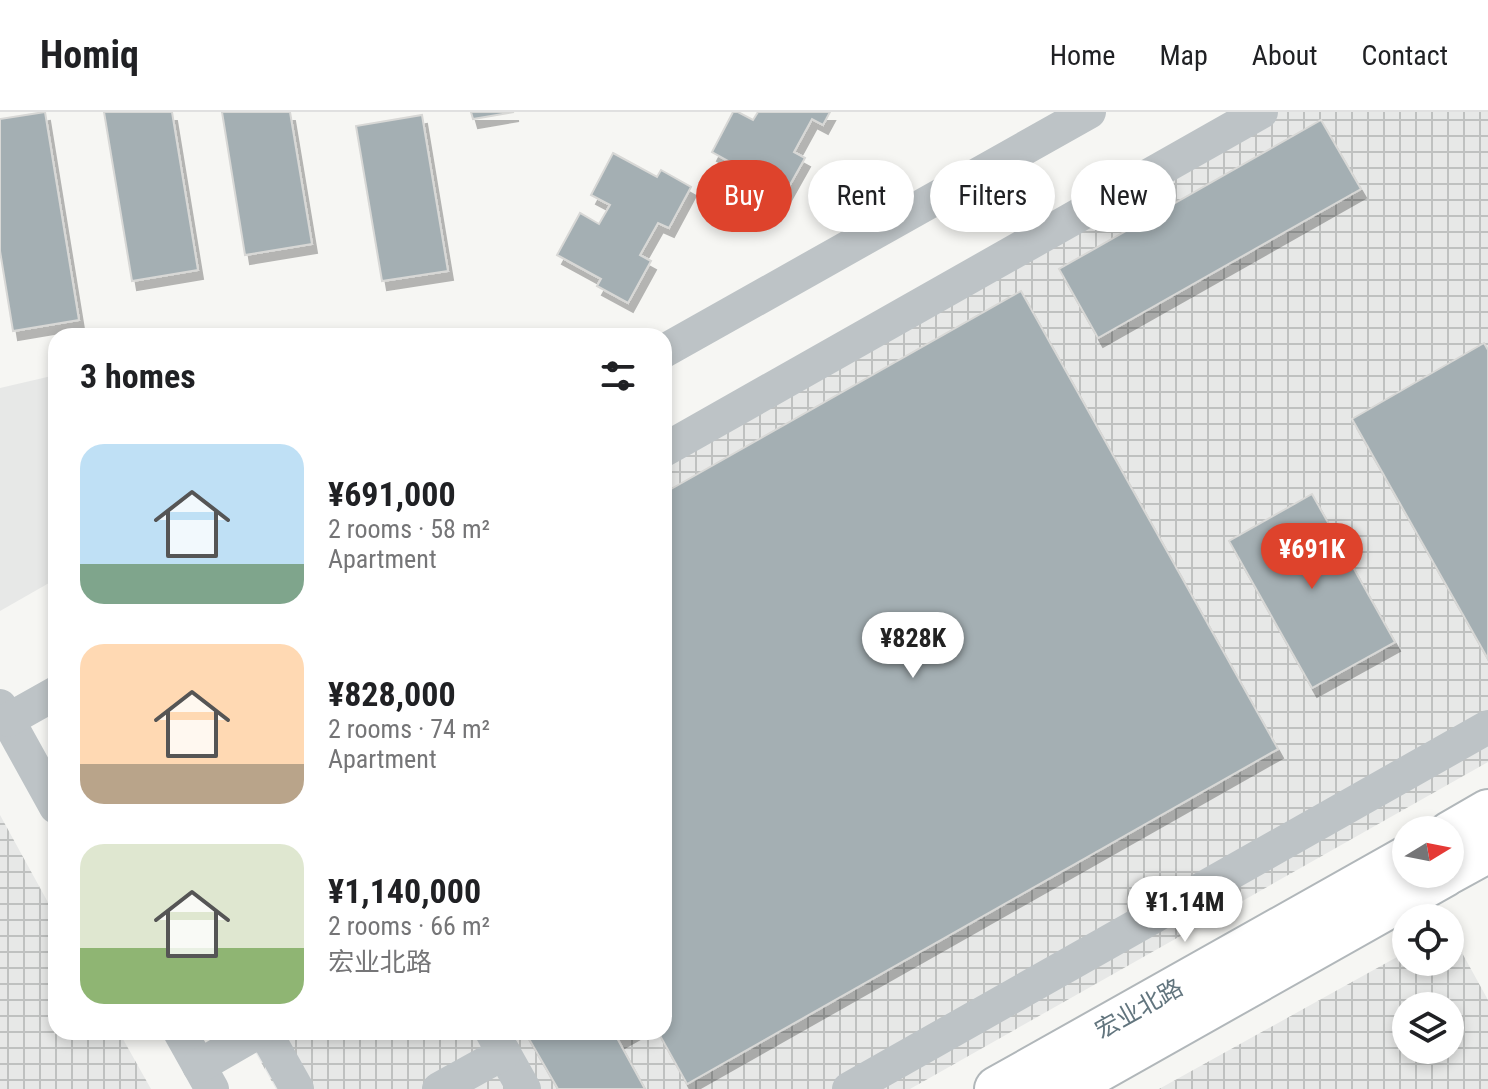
<!DOCTYPE html>
<html lang="en">
<head>
<meta charset="utf-8">
<style>
  body { margin:0; font-family:"Roboto Condensed","Noto Sans SC",sans-serif; background:#f6f6f6; color:#202124; height:100vh; display:flex; flex-direction:column; font-size:30px; white-space:nowrap }
  * { box-sizing:border-box; margin:0 }
  p { font-size:26px; color:#757577 }
  .icon { flex:none; width:44px; height:44px; fill:none; stroke:currentColor; stroke-width:2; stroke-linecap:round; stroke-linejoin:round }
  .map { position:relative; flex:1; overflow:hidden }
  .side { position:absolute; left:48px; top:216px; width:624px; height:712px; display:flex; flex-direction:column; background:#fff; border-radius:24px; box-shadow:0 4px 12px #0003 }
  .side>* { flex:none }
  .hud { position:absolute; left:696px; top:48px; width:672px; height:72px; display:flex; gap:16px }
  .needle { width:52px; rotate:80deg }
  .tools { position:absolute; left:1392px; top:704px; display:grid; gap:16px }
  .tools a { display:grid; place-items:center; width:72px; height:72px; border-radius:50%; background:#fff; box-shadow:0 4px 12px #0003; font-size:40px }
  .price { position:absolute; translate:-50% -68px; padding:0 18px; border-radius:28px; background:#fff; color:#222; font-size:26px; line-height:52px; filter:drop-shadow(0 2px 4px #0008) }
  .price::after { content:''; position:absolute; left:50%; top:48px; width:24px; height:18px; margin-left:-12px; background:inherit; clip-path:polygon(0 0,100% 0,50% 100%) }
  .price.on { background:#de432c; color:#fff }
  ul { padding:0; list-style:none }
  li { display:flex; align-items:center; gap:24px; height:200px; padding:0 32px }
  li span { display:grid; place-items:center; flex:none; width:224px; height:160px; border-radius:24px; color:#555 }
  li>.icon { margin-inline-start:auto }
  span .icon { width:96px; height:96px; fill:#fffc; stroke-width:1 }
  li b { font-size:34px }
  h2 { display:flex; justify-content:space-between; align-items:center; height:96px; padding:0 32px; font-size:34px }
  .pill { padding:0 28px; border-radius:36px; background:#fff; box-shadow:0 4px 12px #0003; font-size:28px; line-height:72px }
  .pill.on { background:#de432c; color:#fff }
  header { display:flex; align-items:center; gap:48px; box-sizing:border-box; height:112px; padding:0 40px; background:#fff; border-bottom:2px solid #e0e0e0 }
  header strong { font-size:38px }
  nav { display:flex; gap:44px; margin-inline-start:auto; font-size:28px }
  .map>svg:first-child { display:block }
</style>
</head>
<body>
<header>
<strong>Homiq</strong>
<nav><a>Home</a><a>Map</a><a>About</a><a>Contact</a></nav>
</header>
<div class="map">
<svg width="1488" height="977" viewBox="0 0 1488 977">
  <defs>
    <pattern id="industrial-grid" width="8" height="8" patternUnits="userSpaceOnUse" patternTransform="scale(2)"><rect width="8" height="8" fill="#e7e8e7"/><path d="M0 4h8M4 0v8" fill="none" stroke="#bfc1c0"/></pattern>
    <filter id="shadow"><feDropShadow dx="5" dy="9" stdDeviation="0" flood-color="#0004"/></filter>
  </defs>
  <rect width="100%" height="100%" fill="#f6f6f3"/>
  <path fill="#e7e8e7" d="M56,263V467L0,499V276Z"/>
  <g fill="url(#industrial-grid)" fill-rule="evenodd">
    <path d="M1231,0H1488V650L910,977H276L244,920H664V321Z"/>
    <path d="M0,703L56,805V920H119L151,977H0Z"/>
    <path d="M1450,819L1488,888V977H1159L1406,840V850H1450ZM1406,894H1450V938H1406Z"/>
  </g>
  <g fill="#a4afb3" stroke="#d8d8d6" stroke-width="2" filter="url(#shadow)">
    <path d="M45,0L79,208L13,219L0,139V7Z"/>
    <path d="M104,0H172L198,158L132,169Z"/>
    <path d="M222,0H290L312,132L245,143Z"/>
    <path d="M471,0H514L473,7Z"/>
    <path d="M733,0H738L753,8L758,0H830L823,13L812,7L794,40L805,46L782,87L751,71L755,64L712,40Z"/>
    <path d="M422,3L448,159L382,169L356,14Z"/>
    <path d="M1321,8L1361,77L1098,226L1059,157Z"/>
    <path d="M613,41L657,65L661,58L691,75L669,116L658,111L640,143L651,149L628,191L597,174L601,167L557,143L580,101L599,112L610,93L591,83Z"/>
    <path d="M1021,179L1278,637L687,972L658,920H664V381Z"/>
    <path d="M1484,231L1488,238V547L1352,307Z"/>
    <path d="M1312,382L1395,530L1312,576L1229,429Z"/>
    <path d="M525,920H632L618,928L645,977H558Z"/>
  </g>
  <g fill="none" stroke-linecap="round" stroke-linejoin="round">
    <defs>
      <g id="major">
        <path d="M1450,722L1488,700"/>
        <path d="M1450,759L1488,738"/>
        <path d="M997,977L1406,747"/>
        <path d="M1064,977L1445,762"/>
      </g>
    </defs>
    <use href="#major" stroke="#b1b7ba" stroke-width="48"/>
    <g stroke="#bdc3c6" stroke-width="34">
      <path d="M664,239L1089,0"/>
      <path d="M664,338L1261,0"/>
      <path d="M0,594L56,695"/>
      <path d="M8,608L56,581"/>
      <path d="M180,920L212,977"/>
      <path d="M265,920L297,977"/>
      <path d="M492,920L524,977"/>
      <path d="M199,954L258,920"/>
      <path d="M439,977L504,941"/>
      <path d="M849,977L1488,615"/>
    </g>
    <use href="#major" stroke="#fff" stroke-width="44"/>
  </g>
  <g text-anchor="middle" stroke-width="8" stroke-linejoin="round" paint-order="stroke">
    <g font-size="24" fill="#62757e" stroke="#fff">
      <text transform="translate(1139 897) rotate(-29)" y="8">宏业北路</text>
    </g>
  </g>
</svg>
<div class="tools">
<a><svg class="needle" viewBox="-14 -14 28 28"><path d="M0-13l5 13h-10z" fill="#e53935"/><path d="M0 13l5-13h-10z" fill="#757577"/></svg></a>
<a><svg class="icon" aria-label="locate" viewBox="0 0 24 24"><circle cx="12" cy="12" r="6"/><path d="M12 2v4M12 18v4M2 12h4M18 12h4"/></svg></a>
<a><svg class="icon" aria-label="layers" viewBox="0 0 24 24"><path d="M12 4l9 5-9 5-9-5zM3 14l9 5 9-5"/></svg></a>
</div>
<b class="price on" style="left:1312px;top:479px">¥691K</b>
<b class="price" style="left:913px;top:568px">¥828K</b>
<b class="price" style="left:1185px;top:832px">¥1.14M</b>
<div class="hud">
<a class="pill on">Buy</a>
<a class="pill">Rent</a>
<a class="pill">Filters</a>
<a class="pill">New</a>
</div>
<section class="side">
<h2>3 homes<svg class="icon" aria-label="filters" viewBox="0 0 24 24"><path d="M4 7h16M4 17h16"/><circle cx="9" cy="7" r="2"/><circle cx="15" cy="17" r="2"/></svg></h2>
<ul>
<li><span style="background:linear-gradient(#bfe0f5 75%,#7fa58c 0)"><svg class="icon" aria-label="home" viewBox="0 0 24 24"><path d="M3 11l9-7 9 7M6 9v11h12V9"/></svg></span><div><b>¥691,000</b><p>2 rooms · 58 m²</p><p>Apartment</p></div></li>
<li><span style="background:linear-gradient(#ffd9b3 75%,#b9a48a 0)"><svg class="icon" aria-label="home" viewBox="0 0 24 24"><path d="M3 11l9-7 9 7M6 9v11h12V9"/></svg></span><div><b>¥828,000</b><p>2 rooms · 74 m²</p><p>Apartment</p></div></li>
<li><span style="background:linear-gradient(#dfe7d0 65%,#8fb573 0)"><svg class="icon" aria-label="home" viewBox="0 0 24 24"><path d="M3 11l9-7 9 7M6 9v11h12V9"/></svg></span><div><b>¥1,140,000</b><p>2 rooms · 66 m²</p><p>宏业北路</p></div></li>
</ul>
</section>
</div>
</body>
</html>
